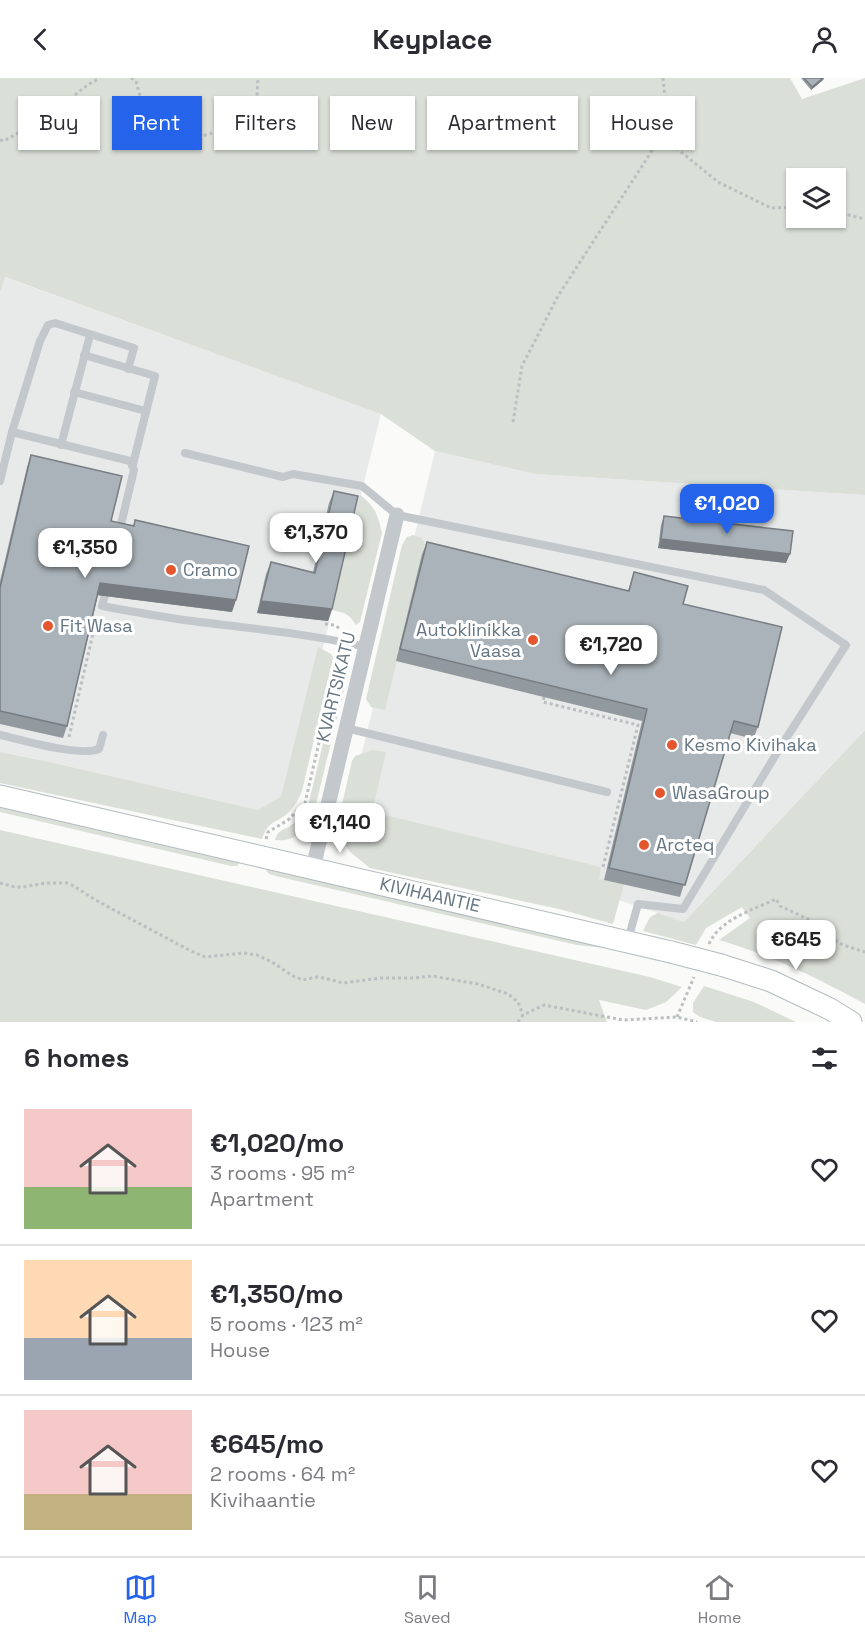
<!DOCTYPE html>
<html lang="en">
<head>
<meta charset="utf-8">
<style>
  body { margin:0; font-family:"Space Grotesk",sans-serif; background:#f7f7f7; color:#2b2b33; height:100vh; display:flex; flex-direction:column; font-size:22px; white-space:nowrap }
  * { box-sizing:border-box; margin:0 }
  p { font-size:20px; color:#7c7c81 }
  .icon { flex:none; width:33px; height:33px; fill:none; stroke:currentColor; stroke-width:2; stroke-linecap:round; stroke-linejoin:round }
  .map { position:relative; height:944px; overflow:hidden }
  .drawer { display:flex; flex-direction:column; background:#fff; flex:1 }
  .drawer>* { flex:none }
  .hud { position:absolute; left:18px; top:18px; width:830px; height:54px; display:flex; gap:12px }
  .controls { position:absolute; left:786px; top:90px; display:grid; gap:12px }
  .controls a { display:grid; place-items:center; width:60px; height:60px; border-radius:0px; background:#fff; box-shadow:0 2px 4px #0004; font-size:30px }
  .price { position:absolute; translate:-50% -51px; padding:0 14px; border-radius:12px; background:#fff; color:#222; font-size:20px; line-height:39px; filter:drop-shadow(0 2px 3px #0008) }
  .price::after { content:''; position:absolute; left:50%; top:36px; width:18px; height:14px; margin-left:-9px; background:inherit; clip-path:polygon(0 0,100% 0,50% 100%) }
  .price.active { background:#2563eb; color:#fff }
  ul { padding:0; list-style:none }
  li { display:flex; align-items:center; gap:18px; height:150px; padding:0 24px }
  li+li { border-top:2px solid #e1e1e2 }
  li span { display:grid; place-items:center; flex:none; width:168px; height:120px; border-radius:0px; color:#555 }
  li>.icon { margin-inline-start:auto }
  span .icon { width:72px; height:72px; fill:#fffc; stroke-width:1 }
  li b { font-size:26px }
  h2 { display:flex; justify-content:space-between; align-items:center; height:72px; padding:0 24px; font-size:26px }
  .chip { padding:0 21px; border-radius:0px; background:#fff; box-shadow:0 2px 4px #0004; font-size:21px; line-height:54px }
  .chip.active { background:#2563eb; color:#fff }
  header { display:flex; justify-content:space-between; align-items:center; height:78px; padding:0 24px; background:#fff; font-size:27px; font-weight:700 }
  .dock { display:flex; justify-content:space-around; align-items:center; height:84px; border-top:2px solid #e1e1e2; background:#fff; font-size:16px; color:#7c7c81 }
  .dock a { display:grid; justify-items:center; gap:3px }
  .dock .active { color:#2563eb }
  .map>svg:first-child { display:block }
</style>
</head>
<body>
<header><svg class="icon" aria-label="back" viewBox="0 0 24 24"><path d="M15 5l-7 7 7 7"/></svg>Keyplace<svg class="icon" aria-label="person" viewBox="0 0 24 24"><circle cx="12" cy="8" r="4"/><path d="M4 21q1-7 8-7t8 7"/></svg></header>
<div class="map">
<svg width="865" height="944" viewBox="0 0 865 944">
  <rect width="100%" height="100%" fill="#fafaf8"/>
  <g fill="#e8e9e9">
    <path d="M4,199L381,336L287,714L258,732L50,684L0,674V214Z"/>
    <path d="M435,373L535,396L865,417V652L684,844L583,810L346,741Z"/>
  </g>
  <g fill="#dadfd7" fill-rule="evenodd">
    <path d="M0,0H790L802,21L865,0V417L535,396L435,373L381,336L5,199L0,214ZM796,100H836V140H796Z"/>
    <path d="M360,417C375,428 378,437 382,455L360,544L356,547L350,539L344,535L332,532Z"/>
    <path d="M413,457L421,460L425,466L385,632L371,629L366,621L402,467L407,459Z"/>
    <path d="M318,569L331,576L333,580L302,713C299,721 295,728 289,734C275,747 269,741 262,761L0,705V674L50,684L258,732L281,718L283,711Z"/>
    <path d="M344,590L347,600L313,738C303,754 295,764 275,762C277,753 283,752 290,748C298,743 304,736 308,728L341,591Z"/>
    <path d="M865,652V926C818,900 770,877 719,862L750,840L742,829L706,850L696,867L643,853L650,839L658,835L684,844Z"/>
    <path d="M372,672L386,674L372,734L601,789L599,801L624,806L613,846L559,831L370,790L349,773L340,755L338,744L352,683L355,678Z"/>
    <path d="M0,727L225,780L239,785L237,788H231L0,734Z"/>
    <path d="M0,752L650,899L682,909L666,924L646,932L599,922L607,944H0Z"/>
    <path d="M265,791L579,861L615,871L577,867L280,799L269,796Z"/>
    <path d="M704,908L754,924L796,944H716L700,939L693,934V925Z"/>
  </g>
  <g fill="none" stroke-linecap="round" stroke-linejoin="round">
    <defs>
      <g id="secondary">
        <path d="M0,718L671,874"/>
        <path d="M721,887L771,903L830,931L851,944"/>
      </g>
    </defs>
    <use href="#secondary" stroke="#b3babf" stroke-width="23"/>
    <g stroke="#bbbfc2" stroke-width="3" stroke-dasharray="3 3" stroke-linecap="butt">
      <path d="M131,0L136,3C142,31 154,47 177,63C197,60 247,49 255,29C258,20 257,9 258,0"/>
      <path d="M663,0L668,48L675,69L718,104L771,130L796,129"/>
      <path d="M0,62L4,63L34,46L50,41L72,19L89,6L100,0"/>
      <path d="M836,134L865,141"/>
      <path d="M513,344L522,288L558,218L668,48"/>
      <path d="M325,546L334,547L341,551"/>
      <path d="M544,619L543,624L638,647L603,789"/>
      <path d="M69,659L97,538"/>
      <path d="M266,761L268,754L288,742L305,725L340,574"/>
      <path d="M0,805L15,809H23L45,805H67L72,807L99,824L189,872L205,879L244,875L257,877L272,884L293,898L303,902L317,899L324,900L343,905L380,900H414L432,898L478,906L508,916L518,924L523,937"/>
      <path d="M709,866C720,841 753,832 776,821L780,828L810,842L829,859L843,867L865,874"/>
      <path d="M677,939L694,899"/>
      <path d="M518,944L523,937L544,927L623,942L677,939L697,944"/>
    </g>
    <g stroke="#c3c8cc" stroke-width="8">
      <path d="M84,277L155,298L133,386"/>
      <path d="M74,314L146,333"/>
      <path d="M12,354L130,383L134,392L119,455"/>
      <path d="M61,367L90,257"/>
      <path d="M185,375L283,399L293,396L362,408L397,437L764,512L846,567L778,673L683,831L638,826L628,862"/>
      <path d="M0,403L12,354L40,263L48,247L55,245L134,270L128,291"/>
      <path d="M105,517L102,528C129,533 157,538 184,542C245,550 306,555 366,569"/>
      <path d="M346,650L607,714"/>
      <path d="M0,657C22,662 79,679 99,671L103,657"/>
    </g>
    <path stroke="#c3c8cc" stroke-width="15" d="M313,790L397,437"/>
    <use href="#secondary" stroke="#fff" stroke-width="21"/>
    <defs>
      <path id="secondary-bridge" d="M671,874L721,887"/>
    </defs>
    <use href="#secondary-bridge" stroke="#b3babf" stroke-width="23" stroke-linecap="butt"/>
    <use href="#secondary-bridge" stroke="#fff" stroke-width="21"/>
  </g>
  <g fill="#929a9f">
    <path d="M801,0H824L823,2L811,12Z"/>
    <path d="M31,377L111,443L133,448L135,442L232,534L98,517L67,648L63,660L0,646V503L27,389Z"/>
    <path d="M334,413L332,531L328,543L257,535L266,496L271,484L313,494L329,425Z"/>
    <path d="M664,438L786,485L658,470L661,447Z"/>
    <path d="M427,464L628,513L634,494L683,526L758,649L753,661L730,655L680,819L604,802L642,643L396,583L422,476Z"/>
  </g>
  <g fill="#777d82">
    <path d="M824,0L823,2L811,12L812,9Z"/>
    <path d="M661,461L790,476L786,485L658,470Z"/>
    <path d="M100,505L236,522L232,534L96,517Z"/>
    <path d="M261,523L332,531L328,543L257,535Z"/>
  </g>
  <g fill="#aab3b9" stroke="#777d82" stroke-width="1.5">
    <path d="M804,0H823L812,9Z"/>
    <path d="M31,377L122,398L111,443L134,448L135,442L249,468L236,522L100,505L67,648L0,633V510Z"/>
    <path d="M334,413L358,418L332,531L261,523L271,484L315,495Z"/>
    <path d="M664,438L793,453L790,476L661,461Z"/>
    <path d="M427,464L629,513L634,494L688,508L683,526L782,549L758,649L734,643L685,807L609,790L647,631L400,571Z"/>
  </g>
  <g fill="#e4572e" stroke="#fff" stroke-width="2">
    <circle cx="171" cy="492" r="6"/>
    <circle cx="48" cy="548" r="6"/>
    <circle cx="533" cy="562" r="6"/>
    <circle cx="672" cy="667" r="6"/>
    <circle cx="660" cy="715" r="6"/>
    <circle cx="644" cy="767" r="6"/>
  </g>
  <g text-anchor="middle" stroke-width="6" stroke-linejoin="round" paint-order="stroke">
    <g font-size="18" fill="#657683" stroke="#fff" text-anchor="start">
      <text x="183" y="498">Cramo</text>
      <text x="60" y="554">Fit Wasa</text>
      <text x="521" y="558" text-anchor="end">Autoklinikka<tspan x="521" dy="21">Vaasa</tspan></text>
      <text x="684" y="673">Kesmo Kivihaka</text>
      <text x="672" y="721">WasaGroup</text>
      <text x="656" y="773">Arcteq</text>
    </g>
    <g font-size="18" fill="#657683" stroke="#fff">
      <text transform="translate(336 609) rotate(-76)" y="6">KVARTSIKATU</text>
      <text transform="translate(430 817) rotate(13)" y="6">KIVIHAANTIE</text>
    </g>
  </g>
</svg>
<div class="controls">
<a><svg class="icon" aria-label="layers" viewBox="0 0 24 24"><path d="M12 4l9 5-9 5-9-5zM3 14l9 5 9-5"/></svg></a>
</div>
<b class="price active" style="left:727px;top:457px">€1,020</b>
<b class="price" style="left:316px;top:486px">€1,370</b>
<b class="price" style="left:85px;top:501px">€1,350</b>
<b class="price" style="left:611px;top:598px">€1,720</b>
<b class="price" style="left:340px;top:776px">€1,140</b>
<b class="price" style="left:796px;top:893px">€645</b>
<div class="hud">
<a class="chip">Buy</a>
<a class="chip active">Rent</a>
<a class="chip">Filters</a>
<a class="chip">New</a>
<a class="chip">Apartment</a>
<a class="chip">House</a>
</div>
</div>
<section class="drawer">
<h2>6 homes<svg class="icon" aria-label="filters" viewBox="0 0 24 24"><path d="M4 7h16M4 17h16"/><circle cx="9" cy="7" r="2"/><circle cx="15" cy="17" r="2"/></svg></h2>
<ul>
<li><span style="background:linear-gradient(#f6c9c9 65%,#8fb573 0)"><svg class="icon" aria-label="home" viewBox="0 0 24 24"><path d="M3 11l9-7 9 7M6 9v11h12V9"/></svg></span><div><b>€1,020/mo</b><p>3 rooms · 95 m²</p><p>Apartment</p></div><svg class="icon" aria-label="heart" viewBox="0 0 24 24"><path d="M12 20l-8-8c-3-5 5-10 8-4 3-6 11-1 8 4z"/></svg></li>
<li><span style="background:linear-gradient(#ffd9b3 65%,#9aa5b1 0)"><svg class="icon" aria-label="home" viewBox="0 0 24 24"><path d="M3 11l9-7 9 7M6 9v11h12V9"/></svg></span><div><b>€1,350/mo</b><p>5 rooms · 123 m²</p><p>House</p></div><svg class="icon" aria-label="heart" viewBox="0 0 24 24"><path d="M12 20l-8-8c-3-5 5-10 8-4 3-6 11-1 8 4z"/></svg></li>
<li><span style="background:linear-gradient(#f6c9c9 70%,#c2b280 0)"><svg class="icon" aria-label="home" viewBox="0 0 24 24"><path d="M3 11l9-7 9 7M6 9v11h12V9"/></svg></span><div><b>€645/mo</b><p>2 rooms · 64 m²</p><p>Kivihaantie</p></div><svg class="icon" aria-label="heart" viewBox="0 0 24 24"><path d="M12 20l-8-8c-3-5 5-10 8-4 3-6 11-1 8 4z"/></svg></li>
</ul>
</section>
<nav class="dock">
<a class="active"><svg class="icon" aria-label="map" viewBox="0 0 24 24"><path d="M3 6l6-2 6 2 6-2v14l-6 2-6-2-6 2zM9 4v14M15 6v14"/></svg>Map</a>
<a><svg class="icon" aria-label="saved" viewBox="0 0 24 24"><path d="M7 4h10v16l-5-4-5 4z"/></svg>Saved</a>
<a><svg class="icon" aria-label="home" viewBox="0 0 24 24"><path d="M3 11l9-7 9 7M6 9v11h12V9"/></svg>Home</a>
</nav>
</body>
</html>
